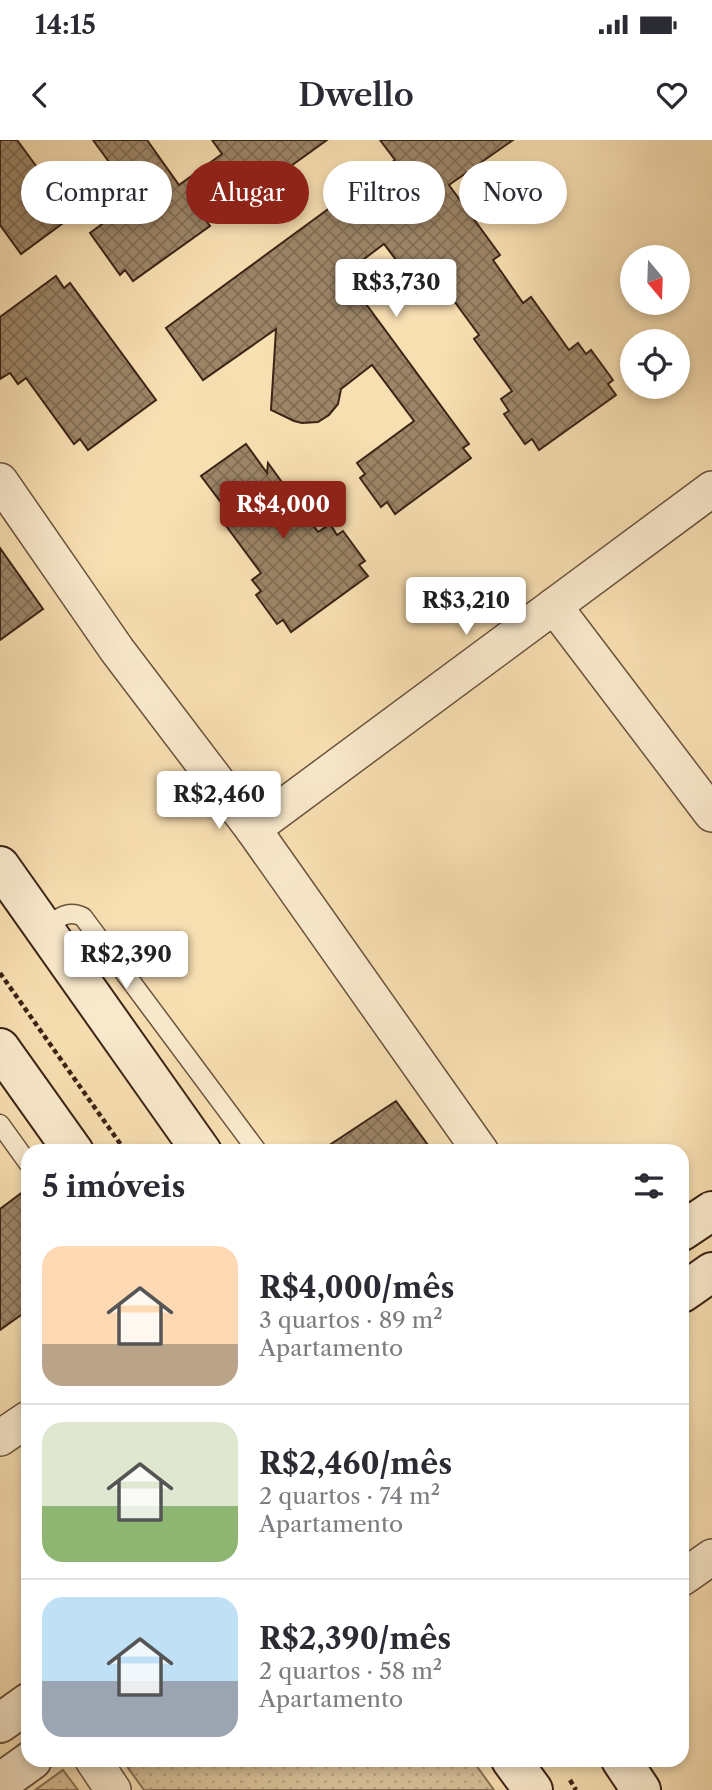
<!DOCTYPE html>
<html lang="pt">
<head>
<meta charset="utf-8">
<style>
  body { margin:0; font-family:"Libre Caslon Text",serif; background:#f2f2f3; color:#2b2b33; height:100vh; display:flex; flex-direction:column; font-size:26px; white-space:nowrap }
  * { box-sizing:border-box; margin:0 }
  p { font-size:23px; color:#7c7c81 }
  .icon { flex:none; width:38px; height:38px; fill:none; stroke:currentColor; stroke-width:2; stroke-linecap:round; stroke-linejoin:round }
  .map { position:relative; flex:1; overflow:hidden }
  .panel { position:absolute; left:21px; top:1004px; width:668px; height:623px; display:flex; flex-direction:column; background:#fff; border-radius:21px; box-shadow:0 4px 10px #0003 }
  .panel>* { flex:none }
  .banner { position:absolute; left:21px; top:21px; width:670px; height:63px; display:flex; gap:14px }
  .needle { width:46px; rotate:161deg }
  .controls { position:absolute; left:620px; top:105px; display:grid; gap:14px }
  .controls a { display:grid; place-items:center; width:70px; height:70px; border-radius:50%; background:#fff; box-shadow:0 4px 10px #0003; font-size:35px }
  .price { position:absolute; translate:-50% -60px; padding:0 16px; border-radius:7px; background:#fff; color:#222; font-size:23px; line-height:46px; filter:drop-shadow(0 2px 4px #0008) }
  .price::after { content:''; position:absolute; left:50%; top:42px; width:21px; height:16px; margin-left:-10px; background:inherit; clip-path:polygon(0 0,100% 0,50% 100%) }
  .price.active { background:#8f2418; color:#fff }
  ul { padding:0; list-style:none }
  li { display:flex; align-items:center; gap:21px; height:175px; padding:0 21px }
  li+li { border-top:2px solid #e1e1e2 }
  li span { display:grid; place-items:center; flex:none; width:196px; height:140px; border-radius:21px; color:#555 }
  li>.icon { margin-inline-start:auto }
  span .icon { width:84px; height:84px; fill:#fffc; stroke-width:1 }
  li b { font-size:30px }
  h2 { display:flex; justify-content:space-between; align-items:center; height:84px; padding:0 21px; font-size:30px }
  .chip { padding:0 24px; border-radius:32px; background:#fff; box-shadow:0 4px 10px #0003; font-size:24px; line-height:63px }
  .chip.active { background:#8f2418; color:#fff }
  .status { display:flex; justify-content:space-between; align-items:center; height:49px; padding:0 35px; background:#fff; direction:ltr }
  .status svg { height:19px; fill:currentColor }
  header { display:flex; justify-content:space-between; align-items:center; height:91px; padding:0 21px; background:#fff; font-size:32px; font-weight:600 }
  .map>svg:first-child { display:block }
</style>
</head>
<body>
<div class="status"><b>14:15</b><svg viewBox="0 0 49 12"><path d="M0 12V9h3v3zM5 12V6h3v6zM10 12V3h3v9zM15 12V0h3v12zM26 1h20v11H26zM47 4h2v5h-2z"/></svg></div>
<header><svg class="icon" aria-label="back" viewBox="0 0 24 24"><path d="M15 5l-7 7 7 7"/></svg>Dwello<svg class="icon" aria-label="heart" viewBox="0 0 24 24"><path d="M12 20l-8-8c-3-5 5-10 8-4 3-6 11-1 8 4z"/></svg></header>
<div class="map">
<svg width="712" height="1650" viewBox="0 0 712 1650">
  <defs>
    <pattern id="park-dots" width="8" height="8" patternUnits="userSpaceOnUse" patternTransform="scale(1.75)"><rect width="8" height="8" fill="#d8bf97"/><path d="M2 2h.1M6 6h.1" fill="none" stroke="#baa481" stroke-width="1.8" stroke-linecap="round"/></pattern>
    <pattern id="building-cross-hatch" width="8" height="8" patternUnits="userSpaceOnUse" patternTransform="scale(1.75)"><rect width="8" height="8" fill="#9d8567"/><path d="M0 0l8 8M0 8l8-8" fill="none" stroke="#816d54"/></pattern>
  </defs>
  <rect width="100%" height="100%" fill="#f8dfb2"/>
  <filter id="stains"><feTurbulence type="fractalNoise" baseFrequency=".00286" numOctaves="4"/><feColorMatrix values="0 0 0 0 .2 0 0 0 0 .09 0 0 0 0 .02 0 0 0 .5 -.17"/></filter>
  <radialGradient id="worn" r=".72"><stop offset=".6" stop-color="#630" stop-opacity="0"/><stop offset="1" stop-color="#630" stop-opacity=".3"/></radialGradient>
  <g fill="url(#park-dots)" stroke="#8a7256" stroke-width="2">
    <path d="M123,1621H473L494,1650H144Z"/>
    <path d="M63,1630L78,1650H35Z"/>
  </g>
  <g fill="url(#building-cross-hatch)" stroke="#3b2416" stroke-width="2">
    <path d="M0,0H17L53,49L58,45L78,72L21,114L0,85Z"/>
    <path d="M93,0H147L179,45L222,14L212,0H327L252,54L244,43L202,75L210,86L133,141L125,130L120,135L90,93L136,59Z"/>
    <path d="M380,0H513L449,45L500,115L493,120L523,163L531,157L569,210L578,203L586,214L591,210L613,240L608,244L616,255L539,310L532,299L525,304L504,274L509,271L501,259L512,251L474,199L479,195L443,146L425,158L384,104L344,134L469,304L463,308L471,318L395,374L387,362L381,367L360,338L365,334L357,323L414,281L372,225L341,249L338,264L329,275L318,282L302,283L294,281L271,270L276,189L203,240L166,188L395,20Z"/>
    <path d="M56,136L64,148L70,143L156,260L88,310L80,299L74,304L26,238L18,244L10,233L0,239V177Z"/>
    <path d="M246,304L267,333L268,323L318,392L330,384L337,395L343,391L365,421L359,425L368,436L291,492L283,480L277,484L256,455L261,451L252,440L261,433L224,383L232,377L201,336Z"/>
    <path d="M0,408L43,469L0,500Z"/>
    <path d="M396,961L433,1012H319Z"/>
    <path d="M28,1048V1170L0,1190V1069Z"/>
  </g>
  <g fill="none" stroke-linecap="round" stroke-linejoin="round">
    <defs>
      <g id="service">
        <path d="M45,787C58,779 67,769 83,777L258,1012"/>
        <path d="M0,984L28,1023"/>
      </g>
      <g id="minor">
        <path d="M0,341L117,510L253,689L481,1012"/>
        <path d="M554,466L712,674"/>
        <path d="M253,689L712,349"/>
        <path d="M0,1298L28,1279"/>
        <path d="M682,1438L712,1417"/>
        <path d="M93,1620L113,1650"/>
      </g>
      <g id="tertiary">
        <path d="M0,1583L28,1563"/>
        <path d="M0,1643L32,1620"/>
      </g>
      <g id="secondary">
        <path d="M0,726L202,1012"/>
        <path d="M0,908L74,1012"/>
        <path d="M682,1091L712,1071"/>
        <path d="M682,1153L712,1132"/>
        <path d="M511,1620L533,1650"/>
        <path d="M621,1620L641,1650"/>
      </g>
    </defs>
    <use href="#service" stroke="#6a533d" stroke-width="21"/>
    <use href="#minor" stroke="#6a533d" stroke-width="38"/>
    <use href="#tertiary" stroke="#6a533d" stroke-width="42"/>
    <use href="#secondary" stroke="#3b2416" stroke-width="42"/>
    <g stroke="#3b2416" stroke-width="4.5" stroke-dasharray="5 3.5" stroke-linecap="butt">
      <path d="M0,833L126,1012"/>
      <path d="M570,1640L576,1650"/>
    </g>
    <use href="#service" stroke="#faeacd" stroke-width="18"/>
    <use href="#minor" stroke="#faeacd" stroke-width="35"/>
    <use href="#tertiary" stroke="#faeacd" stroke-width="38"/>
    <use href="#secondary" stroke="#faeacd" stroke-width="38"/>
  </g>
  <rect width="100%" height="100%" filter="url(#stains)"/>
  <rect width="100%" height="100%" fill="url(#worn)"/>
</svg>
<div class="controls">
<a><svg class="needle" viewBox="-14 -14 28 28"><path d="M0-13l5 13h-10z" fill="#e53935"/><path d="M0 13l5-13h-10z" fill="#7c7c81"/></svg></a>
<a><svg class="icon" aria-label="locate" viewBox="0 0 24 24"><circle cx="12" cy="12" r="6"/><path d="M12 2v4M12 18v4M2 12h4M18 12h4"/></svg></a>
</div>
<b class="price" style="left:396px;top:179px">R$3,730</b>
<b class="price active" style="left:283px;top:401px">R$4,000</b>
<b class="price" style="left:466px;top:497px">R$3,210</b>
<b class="price" style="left:219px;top:691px">R$2,460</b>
<b class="price" style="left:126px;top:851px">R$2,390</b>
<div class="banner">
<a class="chip">Comprar</a>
<a class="chip active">Alugar</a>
<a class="chip">Filtros</a>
<a class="chip">Novo</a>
</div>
<section class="panel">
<h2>5 imóveis<svg class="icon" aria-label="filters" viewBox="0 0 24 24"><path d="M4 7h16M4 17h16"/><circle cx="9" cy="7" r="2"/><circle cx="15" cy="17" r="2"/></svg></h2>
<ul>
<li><span style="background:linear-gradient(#ffd9b3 70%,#b9a48a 0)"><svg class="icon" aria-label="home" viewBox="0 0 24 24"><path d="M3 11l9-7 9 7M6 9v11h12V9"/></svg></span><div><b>R$4,000/mês</b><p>3 quartos · 89 m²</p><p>Apartamento</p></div></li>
<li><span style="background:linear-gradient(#dfe7d0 60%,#8fb573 0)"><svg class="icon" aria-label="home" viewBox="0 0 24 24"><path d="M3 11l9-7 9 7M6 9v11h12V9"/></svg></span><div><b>R$2,460/mês</b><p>2 quartos · 74 m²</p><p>Apartamento</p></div></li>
<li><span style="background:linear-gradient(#bfe0f5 60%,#9aa5b1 0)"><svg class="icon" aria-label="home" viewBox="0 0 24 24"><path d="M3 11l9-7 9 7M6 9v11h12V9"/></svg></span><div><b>R$2,390/mês</b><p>2 quartos · 58 m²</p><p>Apartamento</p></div></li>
</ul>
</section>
</div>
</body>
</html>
